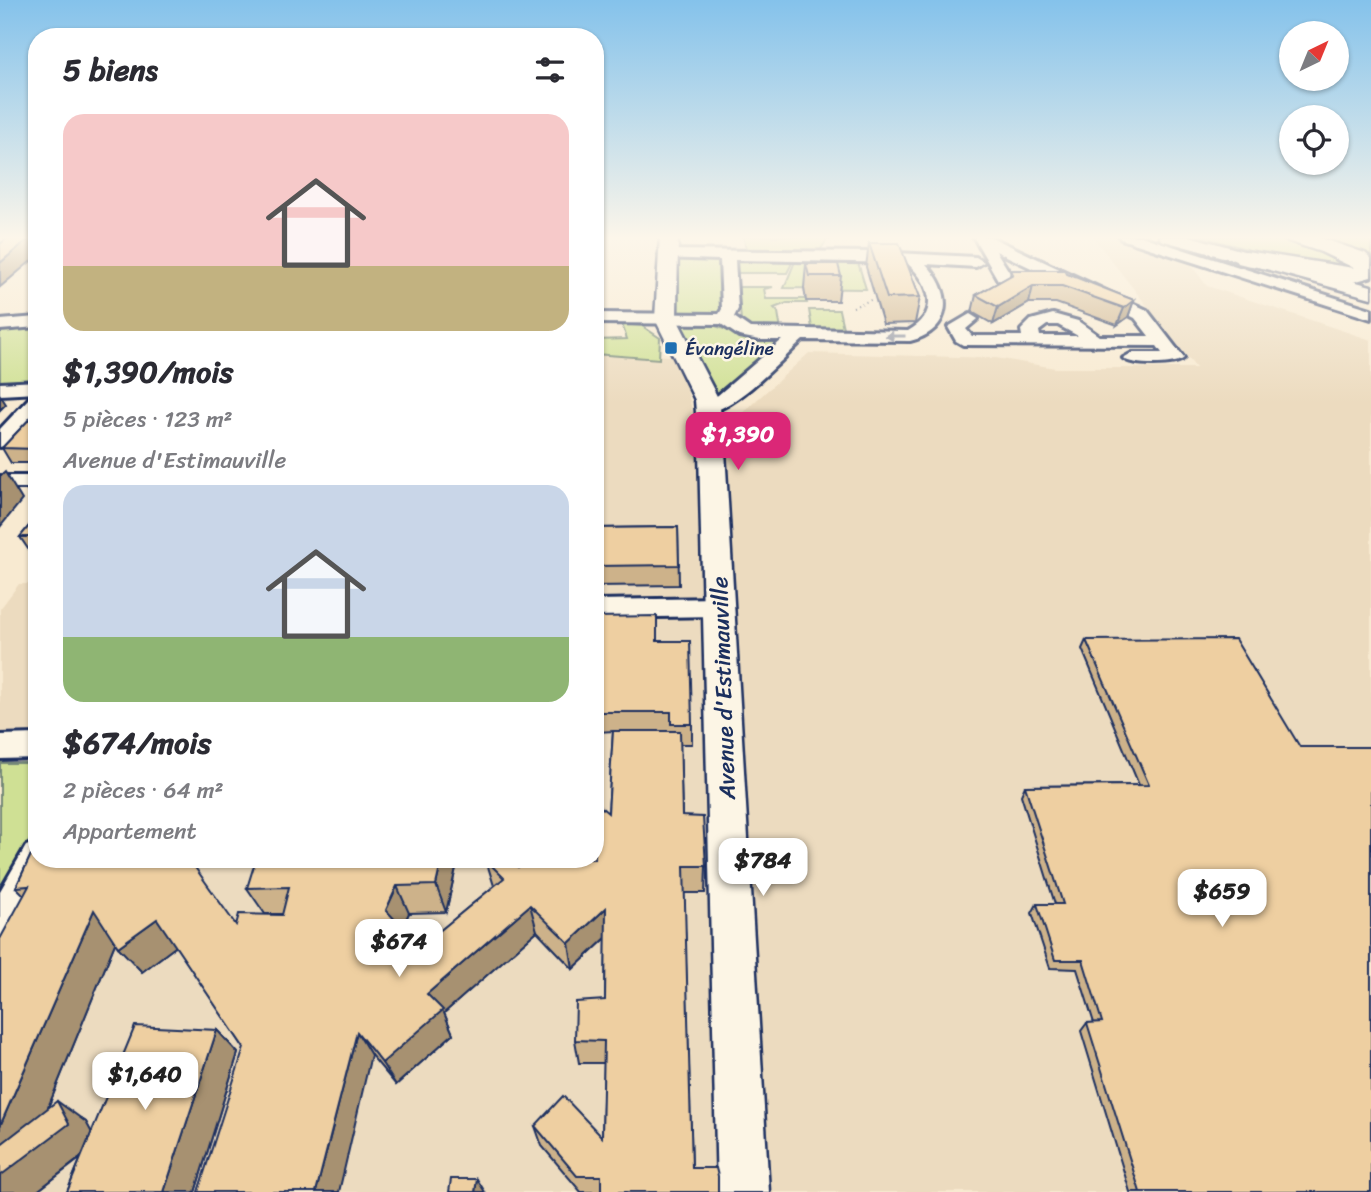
<!DOCTYPE html>
<html lang="fr">
<head>
<meta charset="utf-8">
<style>
  body { margin:0; font-family:Sriracha,sans-serif; background:#f2f2f3; color:#2b2b33; height:100vh; display:flex; flex-direction:column; font-size:26px; white-space:nowrap }
  * { box-sizing:border-box; margin:0 }
  p { font-size:23px; color:#7c7c81 }
  .icon { flex:none; width:38px; height:38px; fill:none; stroke:currentColor; stroke-width:2; stroke-linecap:round; stroke-linejoin:round }
  .map { position:relative; flex:1; overflow:hidden }
  .side { position:absolute; left:28px; top:28px; width:576px; height:840px; display:flex; flex-direction:column; background:#fff; border-radius:28px; box-shadow:0 2px 5px #0004 }
  .side>* { flex:none }
  .needle { width:46px; rotate:43deg }
  .buttons { position:absolute; left:1279px; top:21px; display:grid; gap:14px }
  .buttons a { display:grid; place-items:center; width:70px; height:70px; border-radius:50%; background:#fff; box-shadow:0 2px 5px #0004; font-size:35px }
  .price { position:absolute; translate:-50% -60px; padding:0 16px; border-radius:14px; background:#fff; color:#222; font-size:23px; line-height:46px; filter:drop-shadow(0 2px 4px #0008) }
  .price::after { content:''; position:absolute; left:50%; top:42px; width:21px; height:16px; margin-left:-10px; background:inherit; clip-path:polygon(0 0,100% 0,50% 100%) }
  .price.current { background:#db2777; color:#fff }
  ul { padding:0; list-style:none }
  li { display:grid; align-content:center; gap:14px; height:371px; padding:0 35px }
  li span { display:grid; place-items:center; height:217px; border-radius:21px; color:#555 }
  li>.icon { margin-inline-start:auto }
  span .icon { width:126px; height:126px; fill:#fffc; stroke-width:1 }
  li b { font-size:30px }
  h2 { display:flex; justify-content:space-between; align-items:center; height:84px; padding:0 35px; font-size:30px }
  .map>svg:first-child { display:block }
</style>
</head>
<body>
<div class="map">
<svg width="1371" height="1192" viewBox="0 0 1371 1192">
  <rect width="100%" height="100%" fill="#f8ead1"/>
  <filter id="ink" filterUnits="userSpaceOnUse"><feTurbulence type="fractalNoise" baseFrequency=".0143" numOctaves="2"/><feDisplacementMap in="SourceGraphic" scale="14" xChannelSelector="R" yChannelSelector="G"/><feConvolveMatrix kernelMatrix="1 2 1 2 8 2 1 2 1" color-interpolation-filters="sRGB"/></filter>
  <g filter="url(#ink)">
    <g fill="#ecdbbf">
      <path d="M1092,236H1115L1182,258L1188,261L1207,286L1371,340V1192H743L712,451L729,425L809,353L996,358L1055,368H1196Z"/>
      <path d="M595,353L673,356L684,378L698,433L722,1192H0V609L19,584H37V859H595Z"/>
    </g>
    <g fill="#cfe094" stroke="#758879" stroke-width="2">
      <path d="M743,236H839L827,240L818,253L747,252Z"/>
      <path d="M1198,236C1254,236 1309,231 1356,269L1253,254L1247,249Z"/>
      <path d="M1300,236H1371V261Z"/>
      <path d="M679,258L717,259L721,263L724,308C714,319 692,315 677,315L676,260Z"/>
      <path d="M794,259L787,273H737L736,263L741,260Z"/>
      <path d="M796,259L803,262H842V259H857L866,289L784,288Z"/>
      <path d="M738,287H773L764,289L766,299H806L807,303H787L774,308L778,312L781,331L751,328L741,320Z"/>
      <path d="M809,310H839L843,328H812Z"/>
      <path d="M37,322V387L0,389V325Z"/>
      <path d="M622,324L642,326L660,338L659,359L595,354V340L627,339Z"/>
      <path d="M710,324L749,338L781,340L782,343L719,396L681,325Z"/>
      <path d="M0,763H37V828L0,890Z"/>
    </g>
    <g fill="none" stroke-linecap="round" stroke-linejoin="round">
      <defs>
        <g id="minor">
          <path d="M973,236H989L1147,310L1184,358C1176,366 1131,366 1123,358L1132,353H1162L1157,346L963,345L956,341L948,327L970,314L978,319L966,329L972,336H1022L1021,330L1031,320L1053,314L1078,321L1099,336H1149L1135,318L996,251L1010,273L1030,278L1032,281L1024,286L998,280ZM1047,325H1058L1078,336H1040L1039,331Z"/>
          <path d="M1119,236H1141L1371,309V319L1121,239Z"/>
          <path d="M667,250L877,252L976,257L984,262L976,267L926,264C953,292 954,330 910,341L803,340C783,358 727,419 701,412L698,408L718,395L782,340H760L739,336L721,324L595,323V313L719,314L722,309L720,260L662,258L659,255ZM735,260L907,263C931,284 941,313 908,331L750,328L734,317L738,309Z"/>
          <path d="M37,317V327L0,330V320Z"/>
          <path d="M37,381V393L0,395V383Z"/>
          <path d="M37,395V413L7,445L0,447V429L30,397Z"/>
          <rect x="0" y="476" width="37" height="12"/>
          <path d="M719,598L728,601L731,607L728,613L719,616L595,618V600Z"/>
          <path d="M37,734V758L0,759V735Z"/>
          <path d="M37,842V859H51L12,934L0,939V891L26,846Z"/>
        </g>
        <g id="major">
          <path d="M660,236H678L677,319L719,400L725,451L769,1192H717L699,451L695,400L655,319Z"/>
          <path d="M1159,236H1189L1371,286V298L1161,240Z"/>
        </g>
        <path id="highway" d="M1282,236H1315L1365,253L1371,258V277L1349,283L1246,265L1238,263L1235,258L1238,253L1246,251L1354,268L1321,252L1285,240Z"/>
      </defs>
      <use href="#minor" stroke="#1b2f5e" stroke-width="6"/>
      <use href="#major" stroke="#1b2f5e" stroke-width="5"/>
      <use href="#highway" stroke="#1b2f5e" stroke-width="5"/>
      <path stroke="#1b2f5e" stroke-width="2" stroke-dasharray="1 3.5" stroke-linecap="butt" d="M853,307L873,299"/>
      <use href="#minor" fill="#fcf5e5" fill-rule="evenodd"/>
      <use href="#major" fill="#fcf5e5" fill-rule="evenodd"/>
      <use href="#highway" fill="#fcf5e5" fill-rule="evenodd"/>
    </g>
    <g fill="#cdb28a" stroke="#1b2f5e" stroke-width="2">
      <path d="M869,243L920,297L915,323L883,324L866,267Z"/>
      <path d="M806,264L841,276L838,301H806L804,288Z"/>
      <path d="M1011,270L1067,274L1134,300L1128,317L1117,325L1056,303H1029L993,324L972,312L976,295L1010,276Z"/>
      <path d="M37,411V463H11L2,448Z"/>
      <path d="M37,516V562L20,537Z"/>
      <path d="M678,527L679,585L595,586V528Z"/>
      <path d="M595,617L657,641L692,724V744H680L682,816L706,866L705,893H684L692,1168L718,1192H581L542,1146L535,1126L602,1137L604,1063H579L575,1040L605,1000L606,938L573,969L537,931L444,1013L453,1034L396,1085L371,1055L244,1048L176,946L142,972L115,943L48,1107L86,1122L91,1132L217,1030L238,1053L195,1192H67L81,1158L36,1192L24,895L16,887L37,842L236,925L282,915V914H265L247,888L458,859L446,912L409,913L402,927L420,947L494,886L486,860L518,867L595,859L608,813L613,731L598,732L596,711H595Z"/>
      <path d="M1086,640L1371,1192H1130L1081,1031L1087,1023H1094L1077,969L1050,968L1032,913L1037,904H1055L1021,795L1025,786L1139,785L1082,649Z"/>
    </g>
    <g fill="#a79171" stroke="#1b2f5e" stroke-width="2">
      <path d="M32,236H37V256L0,287V263Z"/>
      <path d="M1033,286L1029,303L993,324L998,307Z"/>
      <path d="M1134,300L1128,317L1117,325L1124,308Z"/>
      <path d="M0,395L6,404L0,410Z"/>
      <path d="M600,417L602,436L595,518V480Z"/>
      <path d="M5,472L22,500L0,527V477Z"/>
      <path d="M442,859H458L446,912L436,885Z"/>
      <path d="M397,886L409,913L398,936L386,910Z"/>
      <path d="M530,905L537,931L444,1013L453,1034L396,1085L382,1063L427,994Z"/>
      <path d="M606,908L610,934L573,969L569,943Z"/>
      <path d="M94,910L118,936L29,1154L57,1101L86,1122L98,1144L36,1192H0V1126Z"/>
      <path d="M157,919L179,944L142,972L118,947Z"/>
      <path d="M217,1030L238,1053L195,1192H164Z"/>
      <path d="M357,1032L371,1055L339,1192H316Z"/>
      <path d="M477,1179L485,1192H475Z"/>
    </g>
    <g fill="#eecfa1" stroke="#1b2f5e" stroke-width="2">
      <path d="M10,236H32L0,263V244Z"/>
      <path d="M869,243H899L920,297L887,298Z"/>
      <path d="M806,264H838L841,276H809Z"/>
      <path d="M1011,270H1065L1067,274L1134,300L1124,308L1062,286H1033L998,307L976,295L1013,274Z"/>
      <path d="M37,411V449L2,448Z"/>
      <path d="M595,417H600L595,480Z"/>
      <path d="M37,516V537H20Z"/>
      <path d="M678,527L679,565L595,566V528Z"/>
      <path d="M657,616V641H690L692,724H671V712H596L597,691H595V617Z"/>
      <path d="M1235,639L1300,747H1371V1192H1140L1087,1023L1102,1022L1083,960H1055L1037,904H1063L1025,786L1149,785L1086,640Z"/>
      <path d="M613,731H680L682,816L703,817L706,866H684L692,1168H716L718,1176V1192H601V1176H577L535,1126L563,1096L602,1137L604,1041L575,1040L576,1002L605,1000L606,908L569,943L530,905L427,994L443,1010L382,1063L357,1032L316,1192H198L244,1048L157,919L118,947L94,910L0,1126V939L29,886L16,887L37,842V859H189L236,925L239,914L282,915L289,887L247,888L256,859H442L436,885L397,886L386,910L420,947L504,878L486,860L487,859H510L518,867L526,859H595V840H596L595,802L608,813Z"/>
      <path d="M135,1026L217,1030L164,1192H67Z"/>
      <path d="M57,1101L69,1124L0,1176V1145Z"/>
      <path d="M451,1179H477L475,1192H449Z"/>
    </g>
    <defs><path id="oneway-solid" d="M-6-.8H1V-3.2L6.5 0L1 3.2V.8H-6Z" transform="scale(1.75)"/></defs>
    <use fill="#8c92a2" href="#oneway-solid" transform="translate(895 336) rotate(180)"/>
  </g>
  <linearGradient id="sky" x2="0" y2="1"><stop stop-color="#84c2eb"/><stop offset="0.59" stop-color="#fcf6ea"/><stop offset="1" stop-color="#fcf6ea" stop-opacity="0"/></linearGradient>
  <rect width="1371" height="403" fill="url(#sky)"/>
  <rect fill="#1f6fb2" stroke="#fcf5e5" stroke-width="2.5" x="664" y="341" width="14" height="14" rx="3.5"/>
  <g text-anchor="middle" stroke-width="5" stroke-linejoin="round" paint-order="stroke">
    <g font-size="19" fill="#1b2f5e" stroke="#fcf5e5" text-anchor="start">
      <text x="685" y="355">Évangéline</text>
    </g>
    <g font-size="23" fill="#1b2f5e" stroke="#fcf5e5">
      <text transform="translate(723 688) rotate(-92)" y="8">Avenue d'Estimauville</text>
    </g>
  </g>
</svg>
<div class="buttons">
<a><svg class="needle" viewBox="-14 -14 28 28"><path d="M0-13l5 13h-10z" fill="#e53935"/><path d="M0 13l5-13h-10z" fill="#7c7c81"/></svg></a>
<a><svg class="icon" aria-label="locate" viewBox="0 0 24 24"><circle cx="12" cy="12" r="6"/><path d="M12 2v4M12 18v4M2 12h4M18 12h4"/></svg></a>
</div>
<b class="price current" style="left:738px;top:472px">$1,390</b>
<b class="price" style="left:763px;top:898px">$784</b>
<b class="price" style="left:1222px;top:929px">$659</b>
<b class="price" style="left:399px;top:979px">$674</b>
<b class="price" style="left:145px;top:1112px">$1,640</b>
<section class="side">
<h2>5 biens<svg class="icon" aria-label="filters" viewBox="0 0 24 24"><path d="M4 7h16M4 17h16"/><circle cx="9" cy="7" r="2"/><circle cx="15" cy="17" r="2"/></svg></h2>
<ul>
<li><span style="background:linear-gradient(#f6c9c9 70%,#c2b280 0)"><svg class="icon" aria-label="home" viewBox="0 0 24 24"><path d="M3 11l9-7 9 7M6 9v11h12V9"/></svg></span><div><b>$1,390/mois</b><p>5 pièces · 123 m²</p><p>Avenue d'Estimauville</p></div></li>
<li><span style="background:linear-gradient(#c9d6e8 70%,#8fb573 0)"><svg class="icon" aria-label="home" viewBox="0 0 24 24"><path d="M3 11l9-7 9 7M6 9v11h12V9"/></svg></span><div><b>$674/mois</b><p>2 pièces · 64 m²</p><p>Appartement</p></div></li>
</ul>
</section>
</div>
</body>
</html>
